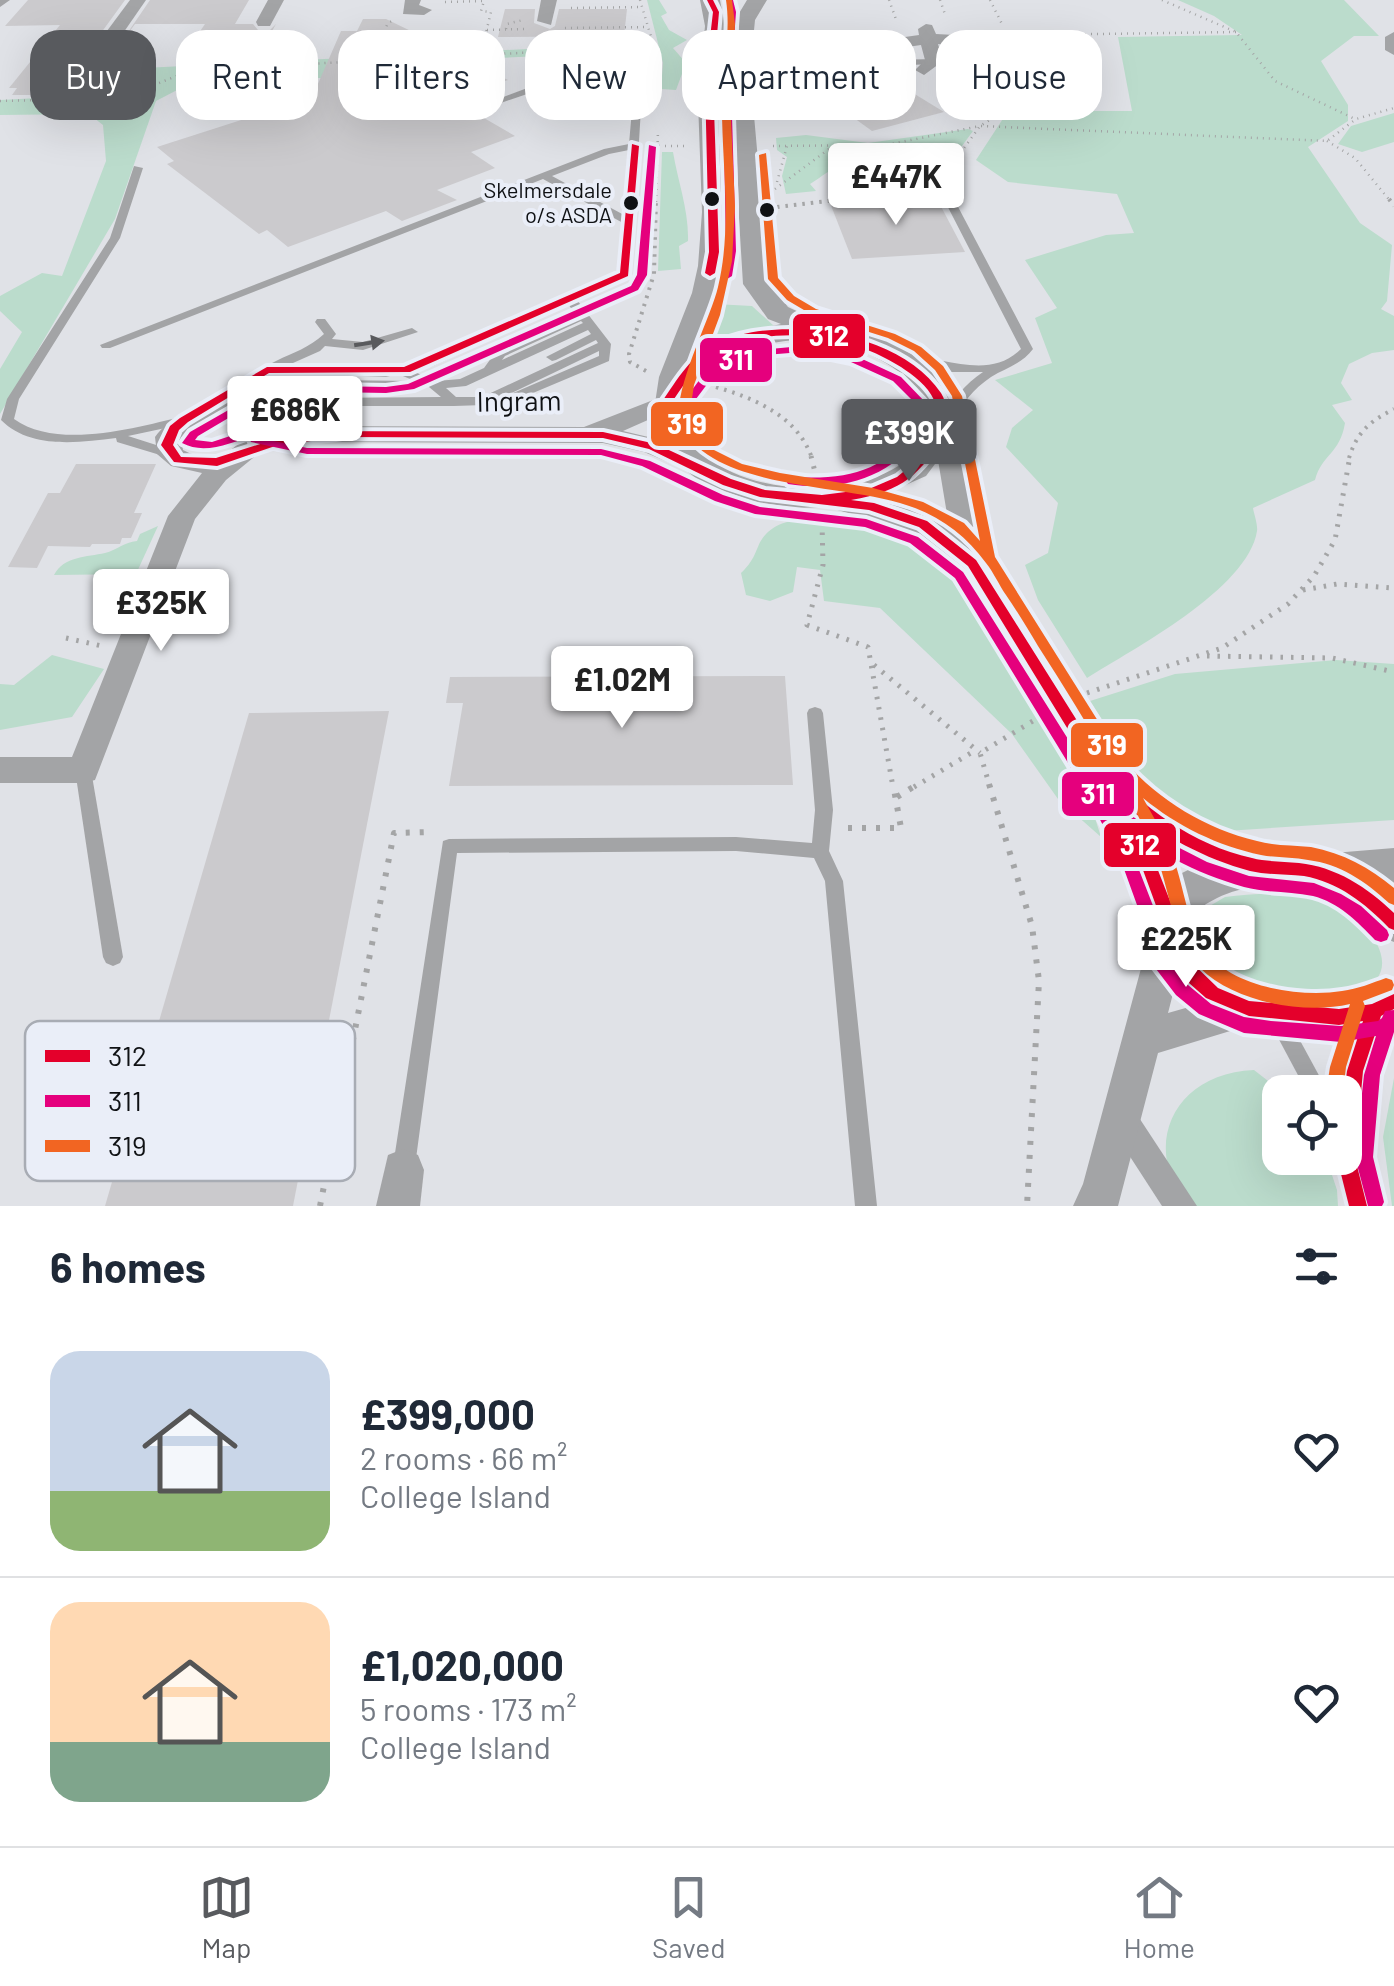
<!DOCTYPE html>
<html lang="en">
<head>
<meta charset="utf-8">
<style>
  body { margin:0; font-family:Barlow,sans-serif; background:#f6f6f7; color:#1f2937; height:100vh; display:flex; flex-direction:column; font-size:38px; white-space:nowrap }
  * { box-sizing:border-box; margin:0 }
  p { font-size:32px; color:#747a83 }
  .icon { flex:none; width:55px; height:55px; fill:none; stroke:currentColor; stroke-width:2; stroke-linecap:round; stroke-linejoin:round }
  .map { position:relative; height:1206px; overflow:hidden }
  .drawer { display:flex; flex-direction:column; background:#fff; flex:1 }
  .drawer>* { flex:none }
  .hud { position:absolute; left:30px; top:30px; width:1335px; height:90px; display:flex; gap:20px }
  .controls { position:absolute; left:1262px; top:1075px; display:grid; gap:20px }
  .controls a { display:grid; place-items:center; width:100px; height:100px; border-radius:20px; background:#fff; box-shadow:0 10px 40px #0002; font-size:50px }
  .price { position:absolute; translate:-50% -85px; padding:0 22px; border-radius:10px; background:#fff; color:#222; font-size:32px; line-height:65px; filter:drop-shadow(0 2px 5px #0008) }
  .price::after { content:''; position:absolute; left:50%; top:60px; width:30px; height:22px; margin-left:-15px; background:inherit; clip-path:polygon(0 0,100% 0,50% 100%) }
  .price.active { background:#585a5e; color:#fff }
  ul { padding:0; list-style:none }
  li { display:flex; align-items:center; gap:30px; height:250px; padding:0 50px }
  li+li { border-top:2px solid #e0e1e3 }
  li span { display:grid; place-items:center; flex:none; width:280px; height:200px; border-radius:30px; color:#555 }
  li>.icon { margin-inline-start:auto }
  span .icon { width:120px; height:120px; fill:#fffc; stroke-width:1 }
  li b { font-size:42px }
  h2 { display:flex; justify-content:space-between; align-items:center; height:120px; padding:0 50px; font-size:42px }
  .pill { padding:0 35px; border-radius:30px; background:#fff; box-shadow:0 10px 40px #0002; font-size:35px; line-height:90px }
  .pill.active { background:#585a5e; color:#fff }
  .dock { display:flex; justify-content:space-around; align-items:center; height:140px; border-top:2px solid #e0e1e3; background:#fff; font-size:28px; color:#747a83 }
  .dock a { display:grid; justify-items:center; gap:5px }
  .dock .active { color:#585a5e }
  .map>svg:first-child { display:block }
</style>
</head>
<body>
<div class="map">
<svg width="1394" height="1206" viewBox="0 0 1394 1206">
  <rect width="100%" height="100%" fill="#e0e2e7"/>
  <g fill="#bbdccc">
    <path d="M647,0H659L667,13L661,16L669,30L687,40L673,48L686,63L676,90L661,89L663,63Z"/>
    <path d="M1178,0H1344L1379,36H1354L1321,61L1348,105V121L1308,147L1360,223L1392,245L1387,301L1381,309L1394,316V350L1372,353L1349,364L1341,383L1352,400L1332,405L1345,423C1340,454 1322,454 1315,480L1253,508C1254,514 1258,525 1257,531C1248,589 1133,649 1087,678L1038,600L1025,565L1048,553L1058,503L1006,447L1012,428L1033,410L995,380L1052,363L1035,318L1057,308L1025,260L1106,235L1134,233L1117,194L1008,182L976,160L1008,111H1132L1118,37L1242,35L1214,16Z"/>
    <path d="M649,43L651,51L454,60L422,70L381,67L333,78H216L181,88L156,101L115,219L0,414V369L22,332L0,311V296L42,273L62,276L106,161L103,125L89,114L0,115V100L115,94L130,86L143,68Z"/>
    <path d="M1394,113V142L1362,152L1338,144L1351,126Z"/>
    <path d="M968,129L973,131L948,165C928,163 927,167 910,172C887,178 867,162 845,164C834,166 820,178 810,184L816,191L786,194L782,176L787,157L777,150L776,138L806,135L868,143Z"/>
    <path d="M662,152H673C678,182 689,211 688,241L679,246L681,269L658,271Z"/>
    <path d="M715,304L752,306L774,326L703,346Z"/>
    <path d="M859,519L890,523L939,562L959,571L981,605L979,622L1084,783L1101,837L1058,799L1012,734L880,608L824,601L820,570L797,567L793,592L770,601L746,595L741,573C759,556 755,545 766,534C786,512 831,520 859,519Z"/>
    <path d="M158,526L136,574L54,575C64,556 87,557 105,553C117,550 124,542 137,541L140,534Z"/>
    <path d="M52,655L104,669L72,717L0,730V684L14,685Z"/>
    <path d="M1336,660L1394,664V820L1226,831C1151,804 1131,764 1090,701L1175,674Z"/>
    <path d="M1225,897C1275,890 1353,889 1377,944C1383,956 1385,969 1376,980C1355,1005 1270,996 1242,986C1221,978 1202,959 1195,937L1203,910Z"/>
    <path d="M1254,1070L1276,1087L1280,1095V1158L1327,1160L1337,1190L1338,1206H1187C1140,1144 1175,1073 1254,1070Z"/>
    <path d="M1394,1078V1206H1392L1383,1137Z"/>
  </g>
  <g fill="#cbcacd">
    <path d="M28,0H125L101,33L107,43L122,41L150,0H249L235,24H253L258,30H270L276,24L241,87L290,88L310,102L341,31H357L363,19H386L415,33L395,88L457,67L460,56L508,80L451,99L515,136L471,152L495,168L437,190L457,200L402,221L386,211L288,247L267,230L259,234L167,164L174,161L157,147L257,115L179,62L205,24H135L83,95H12L17,88H9L60,25L5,26Z"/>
    <path d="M505,9H535L534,23L550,29L555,26L559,9H627L624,36L498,37Z"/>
    <path d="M913,93L944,112L872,131L843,110Z"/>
    <path d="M936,197L965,252L852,259L830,203Z"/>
    <path d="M76,464H156L134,513H142L131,538H122L120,544H92L90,547L48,546L37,568L8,567L48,493H60Z"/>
    <path d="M785,676L793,785L449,786L463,703H446L450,677Z"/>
    <path d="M389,711L293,1206H105L249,713Z"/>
  </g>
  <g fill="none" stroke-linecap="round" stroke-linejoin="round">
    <g stroke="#a4a5a6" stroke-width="2.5" stroke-dasharray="1 5" stroke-linecap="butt">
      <path d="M640,0L658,60V74"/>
      <path d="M889,0L897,22"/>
      <path d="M940,0L946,17"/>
      <path d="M990,0L1002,24"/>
      <path d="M1162,0L1236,32L1275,81L1355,119"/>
      <path d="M445,2L484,1L481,11L491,12L481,53"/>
      <path d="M571,8L642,7"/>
      <path d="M565,28L649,27"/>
      <path d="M506,29L507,24L523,20"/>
      <path d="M487,30L524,29"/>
      <path d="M1031,35L1236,32"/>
      <path d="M353,59L381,38L388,23L394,20"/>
      <path d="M195,68L240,39L245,30"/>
      <path d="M948,75L999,105L1003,112L980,126L954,162L961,176"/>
      <path d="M33,98L95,43"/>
      <path d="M0,101L121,98L192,70L654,46"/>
      <path d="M1327,141L1355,158L1391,202"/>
      <path d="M659,146H688"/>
      <path d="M773,146L886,145L980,126L1327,141L1356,119L1394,108"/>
      <path d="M777,182L787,146"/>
      <path d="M775,189L833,146"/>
      <path d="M844,190V202"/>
      <path d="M656,202L658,130"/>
    </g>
    <g stroke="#a4a5a6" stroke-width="4" stroke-dasharray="2.5 6" stroke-linecap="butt">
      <path d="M1389,199L1394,206"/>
      <path d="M777,207L844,199"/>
      <path d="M646,371L630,362L629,354L654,274L656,199"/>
      <path d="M716,387C756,399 797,416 812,458"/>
      <path d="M1349,458C1357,432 1370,421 1394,409"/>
    </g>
    <g stroke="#a4a5a6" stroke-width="5" stroke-dasharray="2.5 8" stroke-linecap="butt">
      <path d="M811,456L815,472"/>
      <path d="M822,522L823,565L807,625L868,647L893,787"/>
      <path d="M1303,590L1337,584L1394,588"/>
      <path d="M66,638L102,646"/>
      <path d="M1207,656L1332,658L1394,672"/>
      <path d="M874,665L980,753"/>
      <path d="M1087,693L1222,648L1288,604L1314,576L1335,540L1350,456"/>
      <path d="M914,787L976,750"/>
      <path d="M990,787L980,753L1033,721"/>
    </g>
    <g stroke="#a4a5a6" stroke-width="6" stroke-dasharray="4 10" stroke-linecap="butt">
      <path d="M989,784L1032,926L1039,981L1027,1206"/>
      <path d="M897,797L918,784"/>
      <path d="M848,828H901L893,784"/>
      <path d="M320,1206L394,833L432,832"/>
    </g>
    <g fill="#a3a4a6" fill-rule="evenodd">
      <path d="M937,59V63L934,64L885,66L881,63L885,60Z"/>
      <path d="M639,72L643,75L631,274L577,300L611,344L609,361L500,407L496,406L495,400L484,405L454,406H327L316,399L314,375C286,375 270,396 259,419H249L248,416C256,397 267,384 285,374C254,373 226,399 202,417L197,418L191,414C215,391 248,375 276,361C294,352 309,348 324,334L315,322L317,319H325L336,334L332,339L363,342L412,328L418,332L363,350L325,346L320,351L284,367L386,369L425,360L619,272L623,223L543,179L110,348H102L100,345L604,149L629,144L635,75ZM629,150L624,215L552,176L609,154ZM568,304L576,315L497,350L484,368L460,379L437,381L412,371L433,366ZM581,321L583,323L502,360L505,356ZM588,330L591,334L546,357L552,361L556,360L596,340L598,343L482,397H456L446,388L466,386ZM599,351V356L497,400ZM398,374L415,381L327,380V375L386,377ZM429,387L441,397L330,398L327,388Z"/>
      <path d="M530,87L533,88V92L492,106L487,103Z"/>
      <path d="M134,166L143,168L120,238L19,399L14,419C57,450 136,428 184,416L189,417L190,420L189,423L128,436L175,451L177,454L175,457L170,458L117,442L116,438C77,443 30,449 1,420L7,399L110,238Z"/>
      <path d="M941,181L946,184L1033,349C1022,364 1006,368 991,377C973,389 962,404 952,422L947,423L941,419C952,400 965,384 983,372H950L904,362V356C942,355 988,382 1021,349L936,184Z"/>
      <path d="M815,707L821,709L823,713L833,810L829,851L843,881L877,1206H855L825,881L814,858L736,851L457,853L415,1166L412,1174L404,1177L396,1174L393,1166L443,841L449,839L736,837L812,843L815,810L807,713L809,709Z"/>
      <path d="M83,763L89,765L91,770L123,957L120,963L113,966L106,963L103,957L75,770L77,765Z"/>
      <path d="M1373,1006L1380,1009L1383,1015L1365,1071L1356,1159L1369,1206H1347L1334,1158H1345V1092H1342L1345,1071L1363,1015L1366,1009Z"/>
      <path d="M1277,1008L1284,1011L1328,1092H1307L1267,1017L1270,1011Z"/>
    </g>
    <path fill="#a3a4a6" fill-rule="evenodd" d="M1121,1103L1132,1107L1197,1206H1162L1105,1118L1110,1107Z"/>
    <g fill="#a3a4a6" fill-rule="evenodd">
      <path d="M0,0H10L0,7Z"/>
      <path d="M130,0H146L119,39H107L104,35Z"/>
      <path d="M268,0H284L270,26H258L256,22Z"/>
      <path d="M405,0H421L419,5L432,10L424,15L403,14Z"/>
      <path d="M541,0H557L551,25L537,21Z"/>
      <path d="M926,24L932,25L936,34L993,37L1022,44L1031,69L1064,82L1055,87L1017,76L1008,51L938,44L943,61L924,75L915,70L925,60L921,45L774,66L740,76L731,71L765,57L919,35L918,29Z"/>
      <path d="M1394,32V55L1385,50V37Z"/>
      <path d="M666,395L679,403L675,408L623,431L661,440L705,458L709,464L705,470H687L644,452L603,443L307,442L273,434L264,449L226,480L195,519L95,780L83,783H0V757H72L168,516L202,473L171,466L157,454L155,437C175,408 243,381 267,417L307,426L584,427ZM231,417L243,421L248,431C236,455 206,463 183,450L181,438C196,423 210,417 231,417Z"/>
      <path d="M1169,918L1182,923L1188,935L1168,1013L1249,990L1263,995L1269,1008L1263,1021L1158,1053L1118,1206H1073L1083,1184L1150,935L1156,923Z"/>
      <path d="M403,1149L418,1155L424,1170L420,1206H376L388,1155Z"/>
    </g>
    <g fill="#a3a4a6" fill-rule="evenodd">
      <path d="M700,0H720L725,26L719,101L726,239L718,293L697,350L723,337L781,324L768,319L743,284L730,71L735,20L747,0H767L755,20L750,71L769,283L788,307L824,324L890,341L921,360L946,386L956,404L957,426L970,460L988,565L1016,606L1010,615L998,618L986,615L940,553L904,529L827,507L795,508L752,501L702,483L673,460L652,423L659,377L692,293L698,266L702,212L698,101L705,26ZM807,339C851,344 886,356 917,388C926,399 930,410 928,424C914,519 655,509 685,387C723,354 757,342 807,339ZM938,460L949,526L927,514L876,498L926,476Z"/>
      <path d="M1099,752L1113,757L1124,775L1203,828L1266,850L1309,855L1394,848V884L1380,885L1394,896V942C1377,936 1370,926 1356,915C1306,876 1234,875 1188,918C1198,979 1247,988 1301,993C1322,995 1344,997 1365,992C1375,989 1384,984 1394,980V1024C1329,1049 1202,1039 1162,973C1148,950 1149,925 1141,900C1126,854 1102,811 1079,768L1085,757ZM1158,840L1173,852L1202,863L1174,877Z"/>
    </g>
    <path stroke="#a3a4a6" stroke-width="35" d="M998,606L1099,768"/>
    <defs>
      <g id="bus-1">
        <path d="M707,0H713L719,12L713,81L719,252L715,273L710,276L705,273L709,252L705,81L713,12Z"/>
        <path d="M632,144L639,146L628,276L410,372L269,373L188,422L179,430L173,445L181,457L216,458L273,440L301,436L255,425L254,423L255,421L259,420L307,431L603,432L656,444L731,479L765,490L822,495L869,489L897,477L914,463L938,431C937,421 937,409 934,400C928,386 913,375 901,367C853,336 783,325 729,346C699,357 687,381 670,405L666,406L661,403C678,379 690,355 719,342C782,314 901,332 941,393C948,404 947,419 948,431C919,475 904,491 851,500L874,503L927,521L976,560L1103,762C1141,807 1193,845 1252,858C1267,862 1283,861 1299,863C1336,867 1367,887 1394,913V930L1389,928C1365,903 1338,882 1304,876C1286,874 1268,875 1250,871C1205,859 1163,836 1127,807L1150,850L1174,911L1184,955L1218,988L1249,1001L1339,1009L1372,1004L1394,994V1009L1381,1016L1363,1071L1355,1158L1367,1206H1349L1337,1158H1345L1344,1092L1347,1071L1363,1021L1339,1025L1249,1016L1206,998L1189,983L1169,958L1158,911L1136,851L1099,780L968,566L919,527L869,510L760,497L723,485L649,449L603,438L344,437L278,445L217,466L174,462L161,445L170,426L180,418L267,367H404L620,273Z"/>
      </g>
      <g id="bus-2">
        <path d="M727,0H733L736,12L731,82L736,251L732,276L727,279L722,276L726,251L723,82L730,12Z"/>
        <path d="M649,145L656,147L647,275L638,290L414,389L386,393L274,391L198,436L195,440L212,442L273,422L340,415L344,416L345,418L344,420C321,424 296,423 273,429C243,436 210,458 182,443L190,432L272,385L386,387L408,384L631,286L637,275Z"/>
        <path d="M802,346L858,357L901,377L927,404L930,427C893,475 848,493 788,484L786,481L788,478L792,477C850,480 881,472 920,427L917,405L893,381L851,362L802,352L753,356L714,375L684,415H676L675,413L706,371L747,351Z"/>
        <path d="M255,437L307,448L601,449L650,461L723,495L760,507L866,519L918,537L963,572L1090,774L1122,808L1162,839L1207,862L1249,876L1314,883L1341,894L1361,906L1387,930L1389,935L1387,940L1381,942L1375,940C1358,922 1338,902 1313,896C1290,891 1266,893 1244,887C1195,873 1153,851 1114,819L1134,857L1157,916L1168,962L1188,985L1211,1004L1244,1017L1271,1021L1341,1026L1378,1021L1382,1018L1385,1011L1394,1010V1032L1380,1075L1373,1157L1384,1202L1382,1206H1368L1355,1157L1364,1075L1376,1036L1341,1042L1244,1033L1199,1014L1176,995L1153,965L1141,916L1120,858L1084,789L955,578L910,543L865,527L755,514L715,501L642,466L601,455L307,454L251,442L250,440L251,438Z"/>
      </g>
      <path id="bus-3" d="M726,0H732L735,24L730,98L735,207L732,261L720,315L694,385L690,412L691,423L710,448L742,464L780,473L873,488L923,502L964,523L980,541L952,396L935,370L914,351L888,338L809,313L787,300L768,279L759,155L766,153L778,278L794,296L816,309L895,334L921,347L943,366L962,396L995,557L1120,756C1155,798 1203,828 1257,841C1275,846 1293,845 1311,847C1343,853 1370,868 1394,888V905L1389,903C1365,881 1340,864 1308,860C1292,857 1277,858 1261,855C1218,846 1177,826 1143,798C1154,818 1166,838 1174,860C1184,888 1187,921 1203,947C1227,987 1300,998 1342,991C1358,989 1372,983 1386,978L1392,980L1394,985L1392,990L1363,1001L1365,1006L1346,1067L1343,1092H1326L1330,1067L1350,1004C1304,1015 1234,1002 1200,968C1173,942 1168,877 1151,842C1118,773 1079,710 1038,646C1028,629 1017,611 1006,595C999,585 994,573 986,563C968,538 944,519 915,508C852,482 711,493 681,424C669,397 711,318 718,287C733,224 721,161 722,98C723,65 731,33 726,0Z"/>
    </defs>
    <use href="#bus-1" stroke="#eaeef8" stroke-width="8"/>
    <use href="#bus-2" stroke="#eaeef8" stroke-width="8"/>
    <use href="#bus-3" stroke="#eaeef8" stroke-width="8"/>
    <use href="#bus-1" fill="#e4002b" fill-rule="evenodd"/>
    <use href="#bus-2" fill="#e5007d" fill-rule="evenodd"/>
    <use href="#bus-3" fill="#f26522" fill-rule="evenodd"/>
  </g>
  <defs><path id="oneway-solid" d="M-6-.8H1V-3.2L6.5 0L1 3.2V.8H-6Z" transform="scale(2.5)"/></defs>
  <use fill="#595a5d" href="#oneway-solid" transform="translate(369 343) rotate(-9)"/>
  <g fill="#0f1114" stroke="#eaeef8" stroke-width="4">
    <circle cx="712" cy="199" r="9"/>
    <circle cx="631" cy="203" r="9"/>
    <circle cx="767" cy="210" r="9"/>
  </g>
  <g text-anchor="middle" stroke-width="8" stroke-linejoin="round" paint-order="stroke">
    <g font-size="22" fill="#0f1114" stroke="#eaeef8" text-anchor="end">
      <text x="612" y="198">Skelmersdale<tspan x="612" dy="25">o/s ASDA</tspan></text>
    </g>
    <g font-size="28" fill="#0f1114" stroke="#eaeef8">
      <text transform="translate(519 401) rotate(-1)" y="10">Ingram</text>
    </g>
  </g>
  <rect x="25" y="1021" width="330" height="160" rx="15" fill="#eaeef8" stroke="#a8acb4" stroke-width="2.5"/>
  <rect x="45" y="1050" width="45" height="12" fill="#e4002b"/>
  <rect x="45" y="1095" width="45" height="12" fill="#e5007d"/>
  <rect x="45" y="1140" width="45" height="12" fill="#f26522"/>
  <g font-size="28" fill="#0f1114">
    <text x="108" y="1066">312</text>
    <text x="108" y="1111">311</text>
    <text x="108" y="1156">319</text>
  </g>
  <g stroke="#eaeef8" stroke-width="4">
    <rect x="791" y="312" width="76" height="48" rx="10" fill="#e4002b"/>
    <rect x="698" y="336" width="76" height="48" rx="10" fill="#e5007d"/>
    <rect x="649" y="400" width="76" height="48" rx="10" fill="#f26522"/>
    <rect x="1069" y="721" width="76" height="48" rx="10" fill="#f26522"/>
    <rect x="1060" y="770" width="76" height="48" rx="10" fill="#e5007d"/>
    <rect x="1102" y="821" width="76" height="48" rx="10" fill="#e4002b"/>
  </g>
  <g font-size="28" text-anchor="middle" font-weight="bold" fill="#fff">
    <text x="829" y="346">312</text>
    <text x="736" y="370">311</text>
    <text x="687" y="434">319</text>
    <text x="1107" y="755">319</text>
    <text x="1098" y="804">311</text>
    <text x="1140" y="855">312</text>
  </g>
</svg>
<div class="controls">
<a><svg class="icon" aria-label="locate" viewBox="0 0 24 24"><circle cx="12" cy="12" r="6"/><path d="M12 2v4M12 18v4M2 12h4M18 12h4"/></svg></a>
</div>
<b class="price" style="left:896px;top:228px">£447K</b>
<b class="price" style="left:295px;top:461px">£686K</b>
<b class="price active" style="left:909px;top:484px">£399K</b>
<b class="price" style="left:161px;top:654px">£325K</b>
<b class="price" style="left:622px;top:731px">£1.02M</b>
<b class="price" style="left:1186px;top:990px">£225K</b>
<div class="hud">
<a class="pill active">Buy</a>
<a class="pill">Rent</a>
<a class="pill">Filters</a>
<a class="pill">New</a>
<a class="pill">Apartment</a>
<a class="pill">House</a>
</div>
</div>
<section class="drawer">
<h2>6 homes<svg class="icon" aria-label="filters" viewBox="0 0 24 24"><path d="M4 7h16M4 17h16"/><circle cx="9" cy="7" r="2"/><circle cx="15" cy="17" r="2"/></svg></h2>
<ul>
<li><span style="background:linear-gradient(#c9d6e8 70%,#8fb573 0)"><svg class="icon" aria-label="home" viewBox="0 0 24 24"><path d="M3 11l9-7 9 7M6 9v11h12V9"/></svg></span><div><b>£399,000</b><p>2 rooms · 66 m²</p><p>College Island</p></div><svg class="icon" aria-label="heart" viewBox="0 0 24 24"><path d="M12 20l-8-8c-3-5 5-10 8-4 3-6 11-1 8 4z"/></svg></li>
<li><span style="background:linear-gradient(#ffd9b3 70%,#7fa58c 0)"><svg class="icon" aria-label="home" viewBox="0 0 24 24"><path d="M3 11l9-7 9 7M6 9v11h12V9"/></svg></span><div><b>£1,020,000</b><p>5 rooms · 173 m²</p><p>College Island</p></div><svg class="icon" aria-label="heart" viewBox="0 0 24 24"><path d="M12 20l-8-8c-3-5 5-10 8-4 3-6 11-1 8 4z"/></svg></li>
</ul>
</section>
<nav class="dock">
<a class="active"><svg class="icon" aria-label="map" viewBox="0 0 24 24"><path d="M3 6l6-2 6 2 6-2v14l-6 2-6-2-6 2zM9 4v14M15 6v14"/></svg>Map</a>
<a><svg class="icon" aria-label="saved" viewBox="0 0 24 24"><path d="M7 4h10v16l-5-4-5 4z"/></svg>Saved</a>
<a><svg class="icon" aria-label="home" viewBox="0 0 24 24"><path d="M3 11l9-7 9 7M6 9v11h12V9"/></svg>Home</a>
</nav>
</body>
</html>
